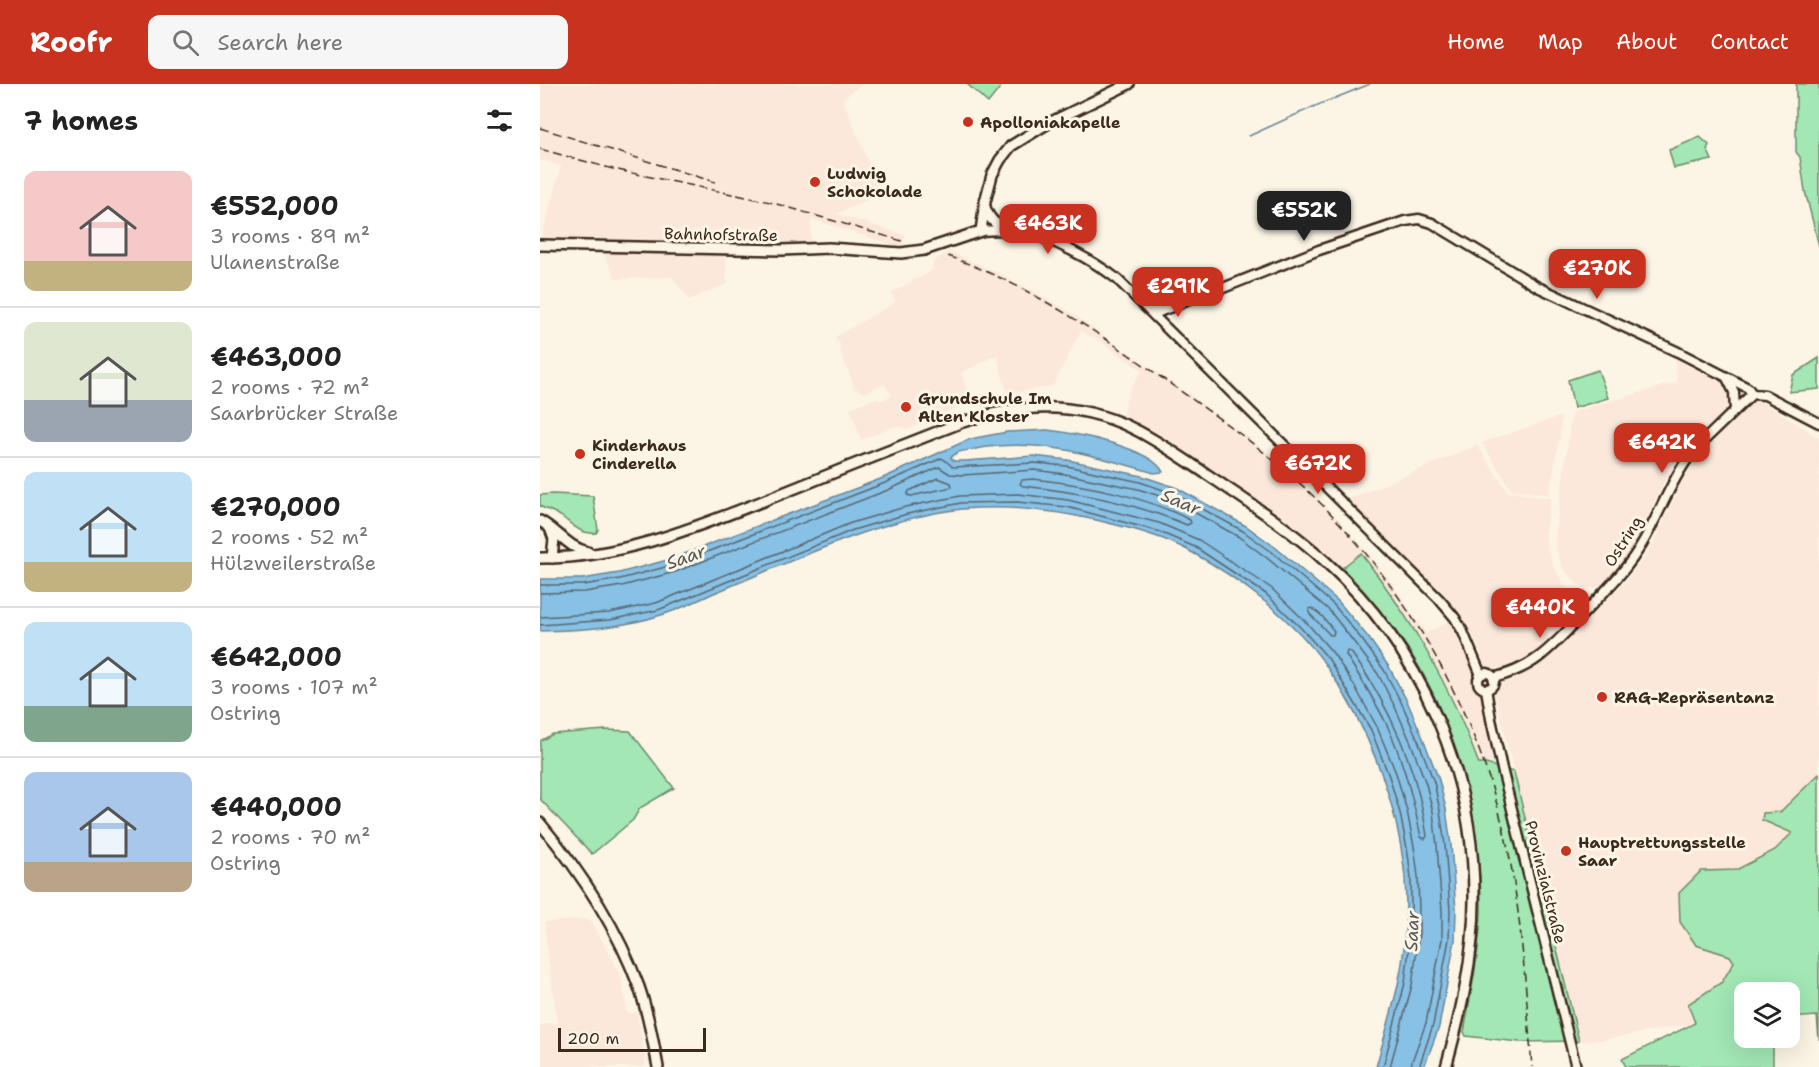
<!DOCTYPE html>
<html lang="en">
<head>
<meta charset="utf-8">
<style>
  body { margin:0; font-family:"Shantell Sans",sans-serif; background:#f6f6f6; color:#222; height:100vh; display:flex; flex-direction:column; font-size:22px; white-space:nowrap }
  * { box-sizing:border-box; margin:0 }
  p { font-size:20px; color:#767676 }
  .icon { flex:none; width:33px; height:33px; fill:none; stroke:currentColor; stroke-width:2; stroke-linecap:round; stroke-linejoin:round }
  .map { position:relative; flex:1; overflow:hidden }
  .sheet { display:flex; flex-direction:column; background:#fff; width:540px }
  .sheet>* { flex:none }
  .buttons { position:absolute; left:1194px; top:898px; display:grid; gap:12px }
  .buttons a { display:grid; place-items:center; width:66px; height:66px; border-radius:12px; background:#fff; box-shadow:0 6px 24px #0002; font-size:30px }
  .scale { position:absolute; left:18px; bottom:15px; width:148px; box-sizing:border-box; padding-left:6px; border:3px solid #3b2a1e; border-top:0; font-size:16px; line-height:21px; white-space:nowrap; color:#3b2a1e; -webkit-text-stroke:4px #fcf5e5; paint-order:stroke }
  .price { position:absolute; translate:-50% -51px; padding:0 14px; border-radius:12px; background:#c8321e; color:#fff; font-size:20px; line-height:39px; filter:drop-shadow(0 2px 3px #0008) }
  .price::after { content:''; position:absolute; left:50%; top:36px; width:18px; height:14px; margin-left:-9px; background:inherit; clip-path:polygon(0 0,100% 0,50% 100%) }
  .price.selected { background:#222; color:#fff }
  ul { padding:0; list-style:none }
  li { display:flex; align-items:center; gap:18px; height:150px; padding:0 24px }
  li+li { border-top:2px solid #e0e0e0 }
  li span { display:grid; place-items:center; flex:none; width:168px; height:120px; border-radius:12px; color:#555 }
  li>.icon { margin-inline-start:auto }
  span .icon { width:72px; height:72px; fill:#fffc; stroke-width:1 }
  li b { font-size:26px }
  h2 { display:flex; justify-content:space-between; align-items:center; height:72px; padding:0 24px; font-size:26px }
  header { display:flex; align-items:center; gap:36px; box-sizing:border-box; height:84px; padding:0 30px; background:#c8321e; color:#fff }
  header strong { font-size:28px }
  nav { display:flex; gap:33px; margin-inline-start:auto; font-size:21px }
  .search { width:420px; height:54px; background:#f6f6f6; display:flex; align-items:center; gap:15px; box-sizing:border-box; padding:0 21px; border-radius:12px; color:#767676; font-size:22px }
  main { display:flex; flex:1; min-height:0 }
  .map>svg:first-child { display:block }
</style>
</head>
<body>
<header>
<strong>Roofr</strong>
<div class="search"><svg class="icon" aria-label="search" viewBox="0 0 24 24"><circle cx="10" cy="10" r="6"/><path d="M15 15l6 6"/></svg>Search here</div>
<nav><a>Home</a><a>Map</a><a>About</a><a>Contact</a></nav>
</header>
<main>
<section class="sheet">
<h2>7 homes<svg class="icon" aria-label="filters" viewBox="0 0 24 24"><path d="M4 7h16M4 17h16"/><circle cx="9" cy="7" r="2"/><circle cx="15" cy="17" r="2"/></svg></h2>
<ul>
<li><span style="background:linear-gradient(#f6c9c9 75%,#c2b280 0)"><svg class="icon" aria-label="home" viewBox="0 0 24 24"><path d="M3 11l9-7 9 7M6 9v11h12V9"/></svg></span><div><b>€552,000</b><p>3 rooms · 89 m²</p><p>Ulanenstraße</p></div></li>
<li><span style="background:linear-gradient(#dfe7d0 65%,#9aa5b1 0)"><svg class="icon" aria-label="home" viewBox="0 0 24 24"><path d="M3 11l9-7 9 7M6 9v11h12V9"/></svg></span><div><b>€463,000</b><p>2 rooms · 72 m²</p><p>Saarbrücker Straße</p></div></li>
<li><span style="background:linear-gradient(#bfe0f5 75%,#c2b280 0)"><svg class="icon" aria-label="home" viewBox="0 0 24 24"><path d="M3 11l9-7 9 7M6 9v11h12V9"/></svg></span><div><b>€270,000</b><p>2 rooms · 52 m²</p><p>Hülzweilerstraße</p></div></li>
<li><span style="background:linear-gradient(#bfe0f5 70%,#7fa58c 0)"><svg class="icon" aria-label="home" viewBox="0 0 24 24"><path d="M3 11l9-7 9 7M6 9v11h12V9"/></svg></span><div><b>€642,000</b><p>3 rooms · 107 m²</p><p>Ostring</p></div></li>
<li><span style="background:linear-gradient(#a9c7e8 75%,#b9a48a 0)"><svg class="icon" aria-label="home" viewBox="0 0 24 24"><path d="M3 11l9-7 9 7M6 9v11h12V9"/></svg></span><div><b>€440,000</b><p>2 rooms · 70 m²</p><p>Ostring</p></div></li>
</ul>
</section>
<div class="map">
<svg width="1279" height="983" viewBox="0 0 1279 983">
  <rect width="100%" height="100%" fill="#fcf5e5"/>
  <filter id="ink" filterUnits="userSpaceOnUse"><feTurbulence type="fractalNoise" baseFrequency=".0167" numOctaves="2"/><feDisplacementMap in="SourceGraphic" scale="12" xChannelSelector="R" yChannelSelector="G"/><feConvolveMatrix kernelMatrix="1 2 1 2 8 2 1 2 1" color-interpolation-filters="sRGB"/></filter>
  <g filter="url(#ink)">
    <g fill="#fbe8db">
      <path d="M0,0H322L303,15L341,110L297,130L366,151L362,162H356L271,135V160H185L187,200L149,216L132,193L76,195L59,160L0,159L21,82L0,76Z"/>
      <path d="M409,167L467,193L527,226L693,342L731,371L790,426L850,496L886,550L910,536L928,570L933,586L934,598L940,605L945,636L957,678L939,681L912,615L883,559L845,500L820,469L802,484L732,427L611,346L583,331L589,306L602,286L554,253L553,254L541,247L513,302L467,310L457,271L421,289L431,317L369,345L356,342L321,356L310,324L338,313L340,317L352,311L344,300L324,309L315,304L301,270L299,257L297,258L295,253L356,218L351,209L391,187L394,177Z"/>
      <path d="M1135,275L1186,301L1190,308L1189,322L1182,331L1160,348L1141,368L1118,410L1093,466L1077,488L1064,501L1055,504H1045L1037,500L1026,488L1019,475L1015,460L1016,444L1032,328L1137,298Z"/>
      <path d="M1214,315L1228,321L1279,354V691L1199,870L1182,898L1148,920L1155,939L1062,956L1039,957L980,711L954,607L957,600L984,587L1015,568L1086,497L1104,474L1114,457L1144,394L1166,364Z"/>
      <path d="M1021,332L1020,353L1009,411L971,405L942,359Z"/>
      <path d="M937,361L968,408L1011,414L1005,447L1007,464L1013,481L1035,519V527L1000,565L986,575L968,583L953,585L946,583L933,551L913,523L807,416Z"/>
      <path d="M50,835L81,890L87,929L97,928L106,980L102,983H0V941L11,939L17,940L4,838Z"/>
    </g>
    <g fill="#a2e7b4" stroke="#6e8869" stroke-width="1.5">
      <path d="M427,0H463L448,19Z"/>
      <path d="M1256,0H1279V162L1265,107L1260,73L1256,68Z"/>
      <path d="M1160,53L1169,61L1167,65L1172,76L1134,84L1129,66Z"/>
      <path d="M1279,274V305L1249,308L1253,291Z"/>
      <path d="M1058,286L1068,314L1034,324L1028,296Z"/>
      <path d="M13,410L53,412L58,446L56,449C41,451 33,441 22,433C15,428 7,426 0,422V411Z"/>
      <path d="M821,469C872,536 910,601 939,680H946L974,688L1039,957L979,958L926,952L924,948C931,909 939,870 941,830C942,802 938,776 934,748C924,684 904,620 868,565C849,536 825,510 802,484Z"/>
      <path d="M66,646L90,647L134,704L100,724L93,736L52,770L0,715V657L13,650Z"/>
      <path d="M1279,690V956L1277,932L1250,934V909H1204V954H1233V983H1086L1082,975L1155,939L1148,920L1182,898L1194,878L1190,872L1156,861L1140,838L1139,809L1161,787L1196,786L1235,766L1252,749L1222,736L1223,729L1240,728Z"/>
    </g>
    <path fill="#87c1e6" stroke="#698596" stroke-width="1.5" d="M507,346C535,349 610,363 623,388L614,389C556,372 497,353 436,365C427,367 416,366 411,374L414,377H424L494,372L528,376L602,392L637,404L706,442L735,463L798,517L828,553L849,583L867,617L883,654L899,696L906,725L911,761L916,826L915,856L899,943L884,983H836C844,954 853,925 859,896C866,863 867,828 865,794C858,718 828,642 785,580C755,537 699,494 653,469C624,452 589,444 556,436C512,426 467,421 422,425C339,434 251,478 174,509C156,517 139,526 121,531C82,544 40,546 0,547V495H42L79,489L131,475L343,394L430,355L467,348Z"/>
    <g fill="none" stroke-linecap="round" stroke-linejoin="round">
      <g stroke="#59666e" stroke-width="1.5">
        <path d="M398,394L411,399L412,403L371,412L367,411L369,407Z"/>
        <path d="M493,395C547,401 602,411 650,436L651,439L647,441C595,419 539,408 483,402L480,400L482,396Z"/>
        <path d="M0,501H43L80,495L133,481L345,399L402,374L413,383L494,379L527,382L600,398L635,410L703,447L732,468L794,521L823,557L844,586L862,620L878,656L894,698L900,727L905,761L910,826L909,855L893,941L879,983"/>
        <path d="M0,509L44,508L82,502L135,488L348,406L399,383L410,390L423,391L494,386L525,390L598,405L632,416L699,453L727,474L789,526L817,562L838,590L855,623L871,659L886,700L893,728L897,762L902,827V855L886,939L872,977L871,983"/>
        <path d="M772,524L782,532L794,547L793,551H790L769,529V525Z"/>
        <path d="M0,533L69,529L116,519L311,439L365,423L420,412L478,410L528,416L619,439L659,456L731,504L767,539L793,569L814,601L837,643L856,689L867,727L875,768L878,793L879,826V850L872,901L850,983"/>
        <path d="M0,541L70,536L118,526L313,446L367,430L421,419L477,418L527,423L617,447L655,463L726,510L761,544L788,574L831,646L849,692L860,729L868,770L871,794V848L865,899L843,983"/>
        <path d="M807,567L811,568C850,622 878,686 887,752L885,755L881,753C873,714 863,674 846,639C834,615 820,593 806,571Z"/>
      </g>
      <path stroke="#698596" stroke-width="1.5" d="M709,52L773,23L830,0"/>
      <defs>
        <g id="secondary">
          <path d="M441,147C455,146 469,146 484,148C512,154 554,177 577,195L899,515L915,534L923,548L941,591"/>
          <path d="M610,227L622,218L640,215"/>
          <path d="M614,231C624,224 637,223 646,216L678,206L779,166L865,137L879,135L892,139L998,203L1138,268L1208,304L1212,310"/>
          <path d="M1187,294L1194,308L1195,326"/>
          <path d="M1212,310L1225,311L1279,339"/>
          <circle cx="946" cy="597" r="8"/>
          <path d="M953,594C969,590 986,583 999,573C1016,560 1030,544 1045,528C1066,506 1088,485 1103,458C1121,427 1132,394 1154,366L1212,310"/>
          <path d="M946,605L951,635L962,685L1036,983"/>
        </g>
        <g id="primary">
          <path d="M445,123C450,140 461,143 476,147"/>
          <path d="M0,161L242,166L289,164L361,169L384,166L441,147L445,118L452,91L460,76L471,62L505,41L589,0"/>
          <path d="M0,437C17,446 28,464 48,468"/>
          <path d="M10,444L14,455L12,474"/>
          <path d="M0,474C81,475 159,442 233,413C295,388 358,363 420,339C478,319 538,317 594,345C620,358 644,375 668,391C708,418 749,444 785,477C880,563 935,688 934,816C934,872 921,929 906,983"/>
          <path d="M0,739C41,788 77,843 99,903C108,929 113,956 118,983"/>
        </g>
      </defs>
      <use href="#secondary" stroke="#3b2a1e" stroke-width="13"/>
      <use href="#primary" stroke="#3b2a1e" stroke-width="14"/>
      <use href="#secondary" stroke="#fcf5e5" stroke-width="8"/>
      <use href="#primary" stroke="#fcf5e5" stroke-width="9"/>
      <g stroke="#3b2a1e" stroke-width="1.5" stroke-dasharray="9 4.5" stroke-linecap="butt">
        <path d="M0,44L175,98"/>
        <path d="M0,65L73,85L230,118L362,157"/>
        <path d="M408,172C494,203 566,254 639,306C683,337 727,368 766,405C867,501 939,628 968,765C982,836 986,910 992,983"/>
      </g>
    </g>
  </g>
  <g fill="#c8321e" stroke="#fcf5e5" stroke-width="2">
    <circle cx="428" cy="38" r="6"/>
    <circle cx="275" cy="98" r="6"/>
    <circle cx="366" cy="323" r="6"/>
    <circle cx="40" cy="370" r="6"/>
    <circle cx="1062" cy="613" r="6"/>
    <circle cx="1026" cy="767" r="6"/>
  </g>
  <g text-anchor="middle" stroke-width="6" stroke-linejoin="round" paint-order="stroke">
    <g font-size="16" font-weight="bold" fill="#3b2a1e" stroke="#fcf5e5" text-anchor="start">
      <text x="440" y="44">Apolloniakapelle</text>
      <text x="287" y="95">Ludwig<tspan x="287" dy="18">Schokolade</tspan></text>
      <text x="378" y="320">Grundschule Im<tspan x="378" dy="18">Alten Kloster</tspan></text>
      <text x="52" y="367">Kinderhaus<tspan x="52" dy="18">Cinderella</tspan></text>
      <text x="1074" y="619">RAG-Repräsentanz</text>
      <text x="1038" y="764">Hauptrettungsstelle<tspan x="1038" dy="18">Saar</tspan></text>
    </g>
    <g font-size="16" fill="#3b2a1e" stroke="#fcf5e5">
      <text transform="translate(181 150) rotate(1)" y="6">Bahnhofstraße</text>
      <text transform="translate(1083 457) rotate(-57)" y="6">Ostring</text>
      <text transform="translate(1006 798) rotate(76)" y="6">Provinzialstraße</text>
    </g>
    <g font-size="18" font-style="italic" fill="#52575a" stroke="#fcf5e5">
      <text transform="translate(641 418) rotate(23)" y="6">Saar</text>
      <text transform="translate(146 473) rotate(-20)" y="6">Saar</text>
      <text transform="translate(872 847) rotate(-87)" y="6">Saar</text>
    </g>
  </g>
</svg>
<div class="buttons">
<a><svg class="icon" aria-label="layers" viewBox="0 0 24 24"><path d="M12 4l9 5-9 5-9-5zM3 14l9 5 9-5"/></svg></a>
</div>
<div class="scale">200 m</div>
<b class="price selected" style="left:764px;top:158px">€552K</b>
<b class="price" style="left:508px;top:171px">€463K</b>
<b class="price" style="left:1057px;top:216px">€270K</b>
<b class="price" style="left:638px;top:234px">€291K</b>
<b class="price" style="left:1122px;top:390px">€642K</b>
<b class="price" style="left:778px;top:411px">€672K</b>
<b class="price" style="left:1000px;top:555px">€440K</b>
</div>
</main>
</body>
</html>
